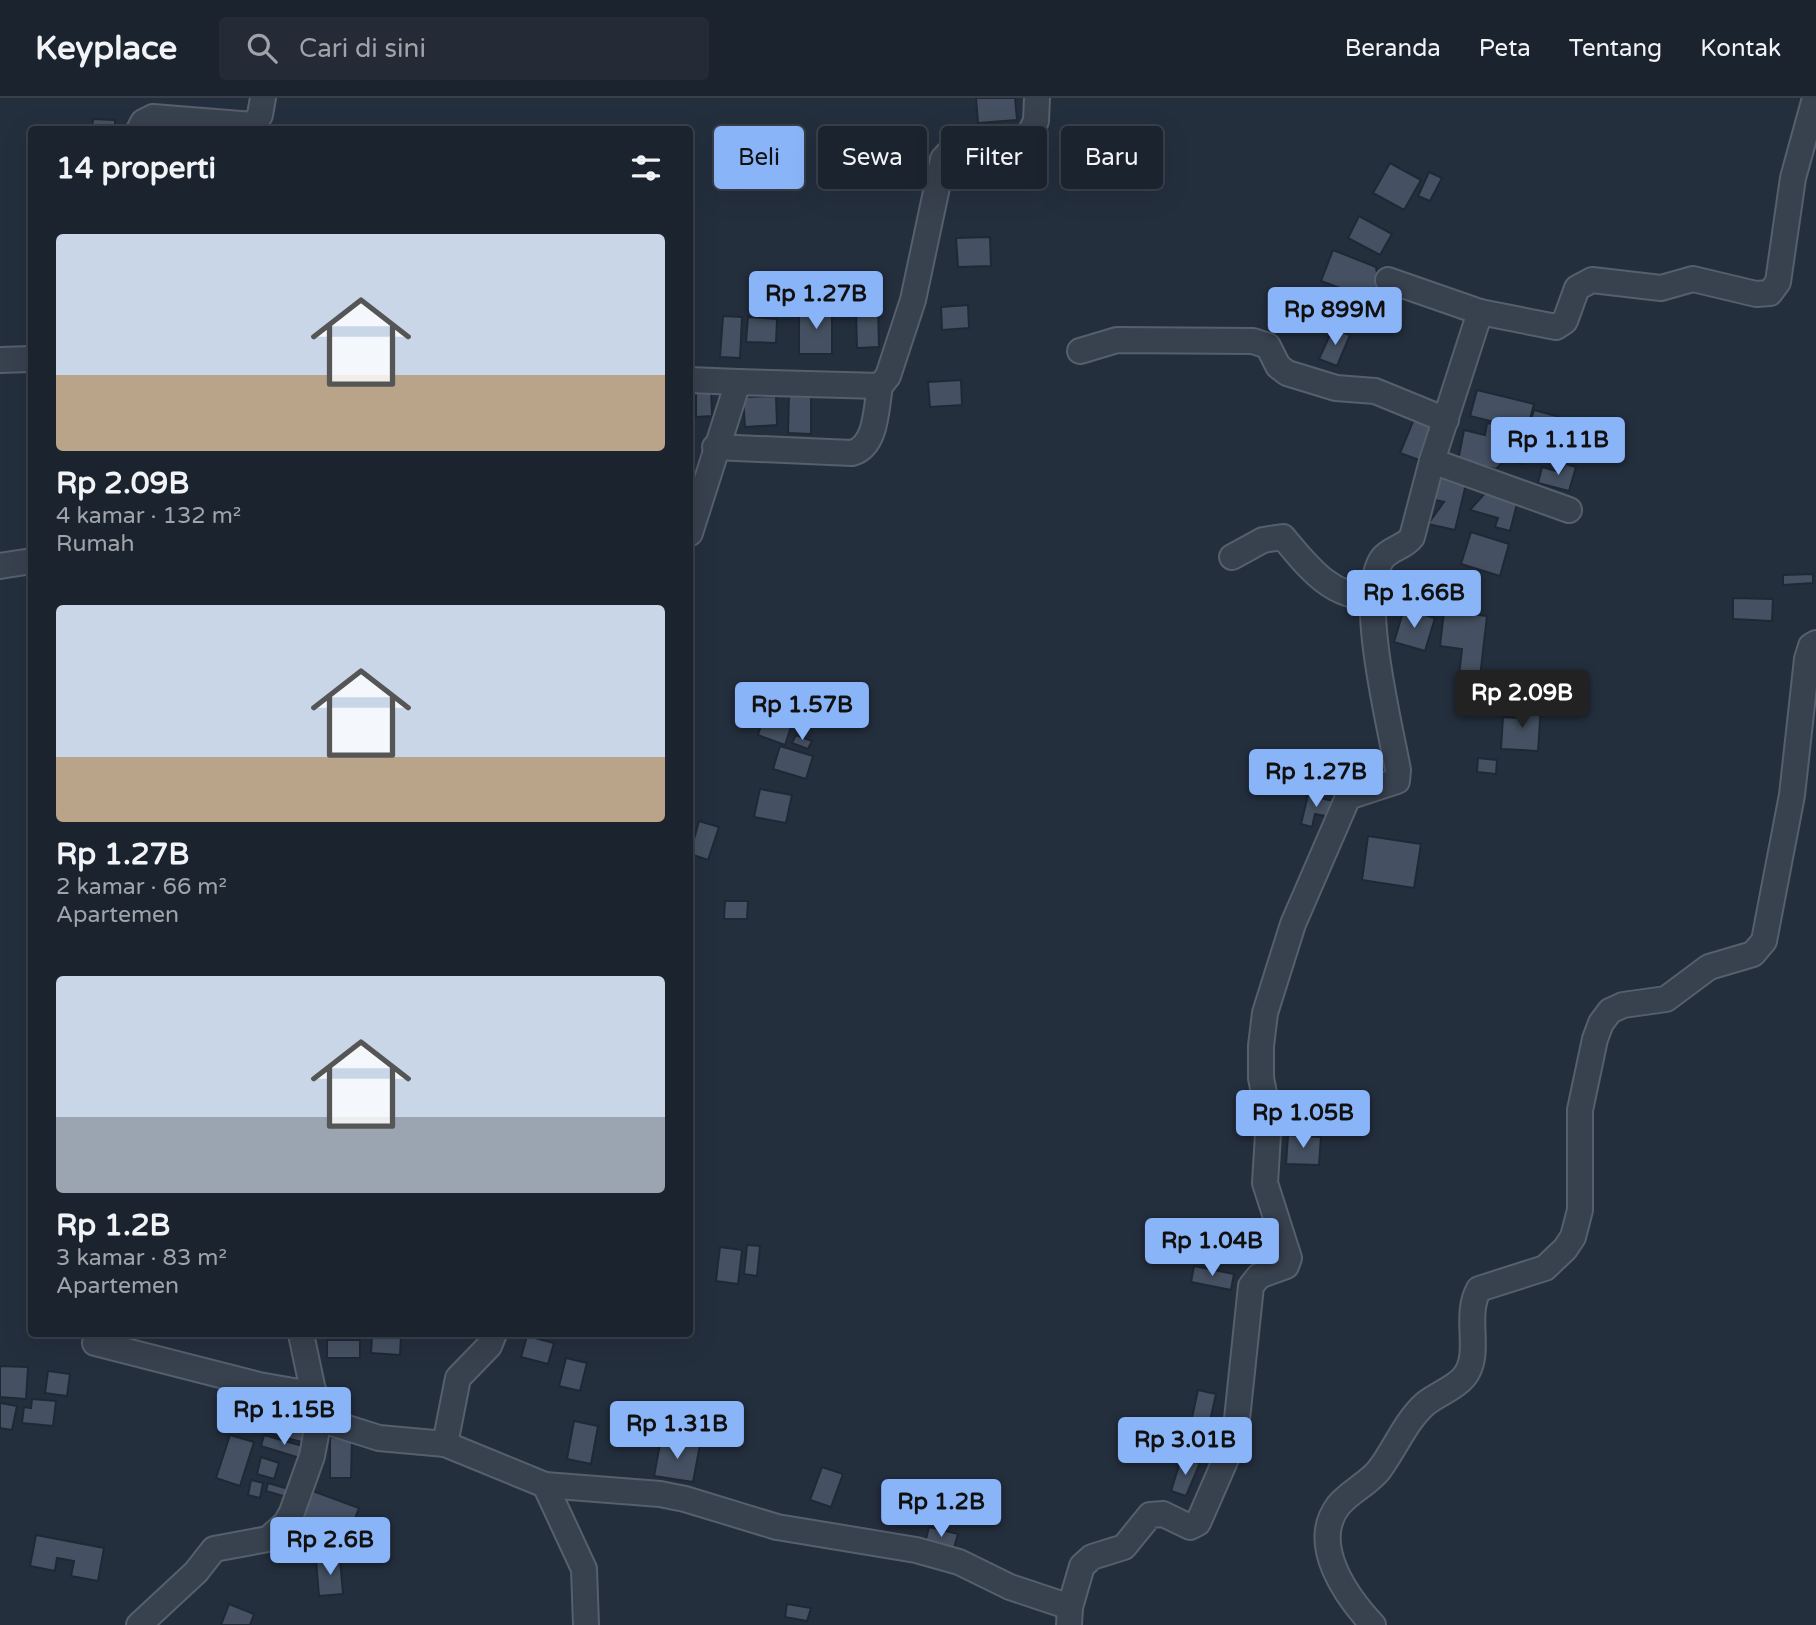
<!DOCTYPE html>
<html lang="id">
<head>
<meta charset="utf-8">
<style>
  body { margin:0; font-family:"Varela Round",sans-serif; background:#242b36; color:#f1f3f6; height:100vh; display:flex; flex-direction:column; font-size:26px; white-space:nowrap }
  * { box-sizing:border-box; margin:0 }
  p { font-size:23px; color:#a0a4aa }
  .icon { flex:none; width:38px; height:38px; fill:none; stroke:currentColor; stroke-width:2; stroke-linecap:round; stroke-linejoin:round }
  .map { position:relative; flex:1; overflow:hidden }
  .panel { position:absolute; left:28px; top:28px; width:665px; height:1211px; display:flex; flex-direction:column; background:#1b232e; border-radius:7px; box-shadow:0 7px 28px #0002,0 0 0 2px #39404a }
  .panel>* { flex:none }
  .banner { position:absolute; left:714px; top:28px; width:665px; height:63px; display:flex; gap:14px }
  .price { position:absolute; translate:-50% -60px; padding:0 16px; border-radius:7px; background:#8ab4f8; color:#111; font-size:23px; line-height:46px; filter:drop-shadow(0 2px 4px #0008) }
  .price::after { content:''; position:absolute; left:50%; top:42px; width:21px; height:16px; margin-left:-10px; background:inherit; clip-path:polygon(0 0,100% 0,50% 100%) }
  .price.active { background:#222; color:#fff }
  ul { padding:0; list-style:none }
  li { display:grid; align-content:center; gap:14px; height:371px; padding:0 28px }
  li span { display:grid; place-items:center; height:217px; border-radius:7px; color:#555 }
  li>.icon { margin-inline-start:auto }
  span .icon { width:126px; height:126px; fill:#fffc; stroke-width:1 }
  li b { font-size:30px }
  h2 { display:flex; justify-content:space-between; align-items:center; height:84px; padding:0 28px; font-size:30px }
  .chip { padding:0 24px; border-radius:7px; background:#1b232e; box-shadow:0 7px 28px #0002,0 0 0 2px #39404a; font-size:24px; line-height:63px }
  .chip.active { background:#8ab4f8; color:#111 }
  header { display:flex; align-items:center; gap:42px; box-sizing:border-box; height:98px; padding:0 35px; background:#1b232e; border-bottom:2px solid #39404a }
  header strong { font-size:33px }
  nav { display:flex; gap:38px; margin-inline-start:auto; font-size:24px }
  .search { width:490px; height:63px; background:#242b36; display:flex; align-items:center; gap:18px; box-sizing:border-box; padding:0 24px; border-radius:7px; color:#a0a4aa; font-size:26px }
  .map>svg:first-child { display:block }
</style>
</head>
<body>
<header>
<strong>Keyplace</strong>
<div class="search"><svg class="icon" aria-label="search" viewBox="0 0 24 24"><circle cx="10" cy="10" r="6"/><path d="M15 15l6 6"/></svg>Cari di sini</div>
<nav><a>Beranda</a><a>Peta</a><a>Tentang</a><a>Kontak</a></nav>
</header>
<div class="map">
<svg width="1816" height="1527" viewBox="0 0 1816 1527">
  <rect width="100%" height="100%" fill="#242f3e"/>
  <g fill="#455162" stroke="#1f2835" stroke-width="2">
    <path d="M976,0H1015L1017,22L978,25Z"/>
    <path d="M93,21L115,22V32H92Z"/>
    <path d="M1390,65L1421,82L1404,112L1373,95Z"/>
    <path d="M1429,74L1442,80L1430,103L1418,98Z"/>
    <path d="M1359,118L1392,136L1380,157L1348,140Z"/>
    <path d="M990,139L991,168L958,169L956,140Z"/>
    <path d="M1333,152L1376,169L1378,182L1392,189L1384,196L1359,197L1321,183Z"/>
    <path d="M968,207L969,230L942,232L941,209Z"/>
    <rect x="799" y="210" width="33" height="46"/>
    <path d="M878,211L879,249L857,250L856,212Z"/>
    <path d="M723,218L742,219L740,260L720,259Z"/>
    <path d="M748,219L777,221L776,245L746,244Z"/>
    <path d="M1333,230L1350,237L1337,268L1319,261Z"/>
    <path d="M961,282L962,307L930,309L928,284Z"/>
    <path d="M696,289H711L712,318L696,319Z"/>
    <path d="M1477,292L1534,306L1527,332L1470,318Z"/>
    <path d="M776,298L777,327L745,329L743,299Z"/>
    <path d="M789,298L811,299V336L788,335Z"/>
    <path d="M1534,312L1589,327L1581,353L1527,336Z"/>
    <path d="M1414,321L1432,329L1419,362L1400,355Z"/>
    <path d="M1487,325L1530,334L1523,366L1505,362L1496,371L1458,363L1464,332L1485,337Z"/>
    <path d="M1566,366L1576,369L1569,393L1538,385L1542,369L1560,374Z"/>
    <path d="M1436,379L1466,386L1455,432L1428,426L1444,404L1431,401Z"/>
    <path d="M1486,394L1518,402L1510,433L1495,429L1498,420L1470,412Z"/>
    <path d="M1471,434L1509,446L1500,478L1461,466Z"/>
    <path d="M1813,476V485L1783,487V477Z"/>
    <path d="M1415,484L1441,487L1439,506L1413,503Z"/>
    <path d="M1733,500L1773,501L1772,523L1733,521Z"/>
    <path d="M1404,511L1435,520L1425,553L1394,544Z"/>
    <path d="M1444,513L1487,518L1480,579L1459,577L1462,551L1440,548Z"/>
    <path d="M1518,607L1541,608L1538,653L1501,651L1503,619L1517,620Z"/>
    <path d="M763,620L791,629L785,647L758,637Z"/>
    <path d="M796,637L812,643L808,651L792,645Z"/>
    <path d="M780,648L813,658L806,681L773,671Z"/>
    <path d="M1478,660L1497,662L1496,676L1477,674Z"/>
    <path d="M760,691L792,697L786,725L754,719Z"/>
    <path d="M1308,697L1333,703L1330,719L1315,716L1312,729L1301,726Z"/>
    <path d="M699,723L719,729L708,762L690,756Z"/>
    <path d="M1368,738L1421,746L1414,790L1362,782Z"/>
    <path d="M725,803H748L747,821H724Z"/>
    <path d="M1288,1037L1321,1039L1319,1067L1286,1066Z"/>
    <path d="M747,1147L760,1148L757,1178L744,1176Z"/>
    <path d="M720,1149L742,1152L738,1186L716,1183Z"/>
    <path d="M1194,1168L1234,1176L1231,1192L1191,1184Z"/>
    <path d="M372,1238L401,1239L400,1257L371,1255Z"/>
    <path d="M527,1238L554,1245L548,1266L521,1259Z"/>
    <rect x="327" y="1242" width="33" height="18"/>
    <path d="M566,1260L587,1265L580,1293L559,1288Z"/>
    <path d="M0,1268L28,1269L26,1301L0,1299Z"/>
    <path d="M48,1273L70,1276L67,1298L45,1295Z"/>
    <path d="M1198,1292L1216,1296L1209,1328L1191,1324Z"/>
    <path d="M32,1301L56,1303L53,1328L22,1325L24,1309L31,1310Z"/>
    <path d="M0,1305L17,1308L12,1332L0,1330Z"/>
    <path d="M261,1311L275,1314L273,1324L293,1329L296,1320L307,1323L302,1344L256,1332Z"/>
    <path d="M574,1323L598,1328L591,1366L567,1361Z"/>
    <path d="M230,1337L254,1344L240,1388L216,1380Z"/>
    <path d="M264,1337L306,1349L303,1361L261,1348Z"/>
    <path d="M330,1339L352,1340L351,1380H330Z"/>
    <path d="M661,1341L700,1347L693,1384L654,1378Z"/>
    <path d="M261,1359L279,1365L274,1381L257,1376Z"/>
    <path d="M1181,1361L1200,1365L1186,1398L1171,1393Z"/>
    <path d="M822,1369L843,1376L831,1409L810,1402Z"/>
    <path d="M251,1382L263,1385L260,1400L248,1397Z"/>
    <path d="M268,1385L292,1392L290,1400L266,1393Z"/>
    <path d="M310,1392L359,1410L342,1454L293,1436Z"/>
    <path d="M934,1403L958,1407L955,1422L932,1418Z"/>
    <path d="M929,1429L958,1436L953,1453L925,1445Z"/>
    <path d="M36,1437L104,1450L98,1483L71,1478L74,1463L57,1460L55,1473L30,1468Z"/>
    <path d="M340,1460L343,1496L319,1498L316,1462Z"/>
    <path d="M229,1506L254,1516L250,1527H221Z"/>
    <path d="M787,1506L811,1510L807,1523L785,1519Z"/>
  </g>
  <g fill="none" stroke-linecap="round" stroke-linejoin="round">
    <defs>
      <g id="minor">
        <path d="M139,32L143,24L153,19L253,27L260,17L263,0"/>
        <path d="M1388,182L1480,214"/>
        <path d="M1080,253L1117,242L1253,243L1268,248L1278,268L1287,275L1336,290L1375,293L1446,322"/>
        <path d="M0,262L32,261"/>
        <path d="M690,282L738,284"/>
        <path d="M715,349L852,355C877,348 876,310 880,288"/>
        <path d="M1432,363L1569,412"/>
        <path d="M690,435L738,284L880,288L888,278L913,202L943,61C964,35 999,51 1027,41L1036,23L1037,0"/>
        <path d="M1232,459L1263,442L1283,439C1308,469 1332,501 1374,499"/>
        <path d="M0,468L32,463"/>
        <path d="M95,1245L259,1287L316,1297"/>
        <path d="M319,1321L379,1340L445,1346L545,1387L660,1396L685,1401L777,1429L916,1452L959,1464L1010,1489L1070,1509"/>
        <path d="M445,1346L458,1280L489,1248L494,1236"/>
        <path d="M545,1387L584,1471L586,1527"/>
        <path d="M139,1527L196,1474L214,1451L268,1441L286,1425L292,1414L312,1358L319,1321L301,1236"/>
        <path d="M1069,1527L1070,1509L1082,1468L1092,1459L1124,1449L1150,1417L1163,1416L1190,1429L1198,1425L1235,1340L1251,1188L1259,1178L1286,1168L1289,1160L1265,1085L1269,1020L1261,980V948L1265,915L1293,826L1348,699L1397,683L1398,672C1390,627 1357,498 1382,461C1390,450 1404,450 1412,439L1432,363L1480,214L1556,229L1565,223L1577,190L1592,182L1661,190L1693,181L1756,196L1770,195L1778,184L1793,80L1815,0"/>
        <path d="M1373,1527C1347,1499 1309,1447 1338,1408C1349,1394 1368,1386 1379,1372C1395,1351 1405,1324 1425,1306C1437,1296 1454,1291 1464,1279C1483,1256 1463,1219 1479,1191L1545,1170L1565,1151L1573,1139L1580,1112V1012L1595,941L1601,925L1610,913L1623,907L1666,901L1709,869L1753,856L1764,843L1792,697L1807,561L1811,548L1816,545"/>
      </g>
    </defs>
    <use href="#minor" stroke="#565f6c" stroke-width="28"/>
    <use href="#minor" stroke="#38414e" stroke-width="24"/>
  </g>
</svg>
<b class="price" style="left:816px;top:233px">Rp 1.27B</b>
<b class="price" style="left:1335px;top:249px">Rp 899M</b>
<b class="price" style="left:1558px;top:379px">Rp 1.11B</b>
<b class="price" style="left:1414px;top:532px">Rp 1.66B</b>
<b class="price active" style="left:1522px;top:632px">Rp 2.09B</b>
<b class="price" style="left:802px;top:644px">Rp 1.57B</b>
<b class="price" style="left:1316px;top:711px">Rp 1.27B</b>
<b class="price" style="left:1303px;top:1052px">Rp 1.05B</b>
<b class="price" style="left:1212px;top:1180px">Rp 1.04B</b>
<b class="price" style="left:284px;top:1349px">Rp 1.15B</b>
<b class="price" style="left:677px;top:1363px">Rp 1.31B</b>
<b class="price" style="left:1185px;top:1379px">Rp 3.01B</b>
<b class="price" style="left:941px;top:1441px">Rp 1.2B</b>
<b class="price" style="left:330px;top:1479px">Rp 2.6B</b>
<div class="banner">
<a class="chip active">Beli</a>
<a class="chip">Sewa</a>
<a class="chip">Filter</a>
<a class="chip">Baru</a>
</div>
<section class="panel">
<h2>14 properti<svg class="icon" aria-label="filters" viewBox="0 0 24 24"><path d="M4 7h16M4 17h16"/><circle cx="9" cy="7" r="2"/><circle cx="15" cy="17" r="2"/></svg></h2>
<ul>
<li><span style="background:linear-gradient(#c9d6e8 65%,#b9a48a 0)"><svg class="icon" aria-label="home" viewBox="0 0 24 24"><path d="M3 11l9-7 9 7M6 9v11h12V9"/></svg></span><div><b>Rp 2.09B</b><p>4 kamar · 132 m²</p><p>Rumah</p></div></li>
<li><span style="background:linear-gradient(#c9d6e8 70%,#b9a48a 0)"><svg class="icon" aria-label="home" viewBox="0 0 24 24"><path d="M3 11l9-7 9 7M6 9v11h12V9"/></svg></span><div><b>Rp 1.27B</b><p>2 kamar · 66 m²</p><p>Apartemen</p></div></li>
<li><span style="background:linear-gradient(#c9d6e8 65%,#9aa5b1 0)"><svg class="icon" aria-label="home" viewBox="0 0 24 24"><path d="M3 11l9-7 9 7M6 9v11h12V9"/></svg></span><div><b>Rp 1.2B</b><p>3 kamar · 83 m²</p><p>Apartemen</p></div></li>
</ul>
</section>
</div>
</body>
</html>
